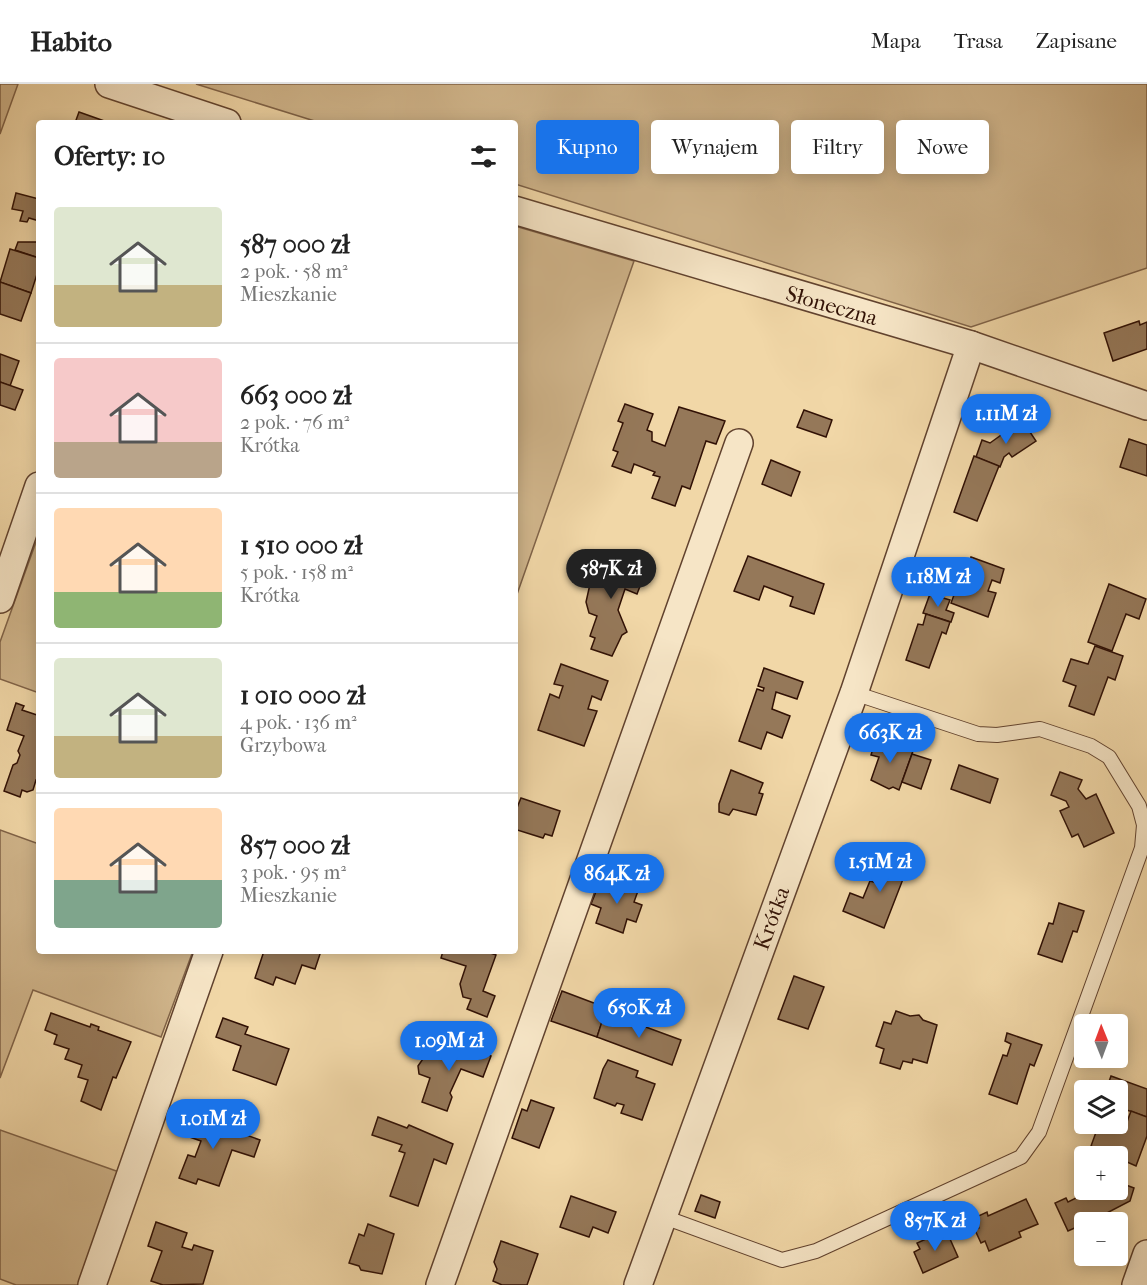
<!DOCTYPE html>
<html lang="pl">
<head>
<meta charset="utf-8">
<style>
  body { margin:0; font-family:"IM FELL French Canon",serif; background:#f2f2f2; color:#222; height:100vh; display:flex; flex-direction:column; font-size:22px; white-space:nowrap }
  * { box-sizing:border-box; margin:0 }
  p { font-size:20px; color:#767676 }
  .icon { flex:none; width:33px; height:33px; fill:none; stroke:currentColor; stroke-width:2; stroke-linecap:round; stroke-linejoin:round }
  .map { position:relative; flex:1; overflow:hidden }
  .drawer { position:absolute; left:36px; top:36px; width:482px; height:834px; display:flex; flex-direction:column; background:#fff; border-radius:6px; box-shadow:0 3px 15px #0003 }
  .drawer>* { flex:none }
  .top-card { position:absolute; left:536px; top:36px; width:520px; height:54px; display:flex; gap:12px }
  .needle { width:39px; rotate:359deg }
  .fabs { position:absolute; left:1074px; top:930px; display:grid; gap:12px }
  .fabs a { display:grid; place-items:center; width:54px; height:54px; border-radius:6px; background:#fff; box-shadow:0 3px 15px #0003; font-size:30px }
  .price { position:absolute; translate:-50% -51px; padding:0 14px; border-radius:21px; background:#1a73e8; color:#fff; font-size:20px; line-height:39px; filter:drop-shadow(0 2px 3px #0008) }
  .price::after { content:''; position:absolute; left:50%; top:36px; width:18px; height:14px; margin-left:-9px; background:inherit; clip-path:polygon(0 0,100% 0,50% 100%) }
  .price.current { background:#222; color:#fff }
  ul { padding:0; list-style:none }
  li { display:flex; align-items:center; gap:18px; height:150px; padding:0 18px }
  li+li { border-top:2px solid #e0e0e0 }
  li span { display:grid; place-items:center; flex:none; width:168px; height:120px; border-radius:6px; color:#555 }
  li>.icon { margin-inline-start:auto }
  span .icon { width:72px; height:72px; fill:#fffc; stroke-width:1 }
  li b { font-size:26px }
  h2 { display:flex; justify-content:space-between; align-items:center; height:72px; padding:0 18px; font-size:26px }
  .chip { padding:0 21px; border-radius:6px; background:#fff; box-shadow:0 3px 15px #0003; font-size:21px; line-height:54px }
  .chip.current { background:#1a73e8; color:#fff }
  header { display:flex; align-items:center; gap:36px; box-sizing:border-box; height:84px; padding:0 30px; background:#fff; border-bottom:2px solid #e0e0e0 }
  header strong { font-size:28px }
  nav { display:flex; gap:33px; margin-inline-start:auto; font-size:21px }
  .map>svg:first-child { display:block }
</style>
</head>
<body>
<header>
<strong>Habito</strong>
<nav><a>Mapa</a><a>Trasa</a><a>Zapisane</a></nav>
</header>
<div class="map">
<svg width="1147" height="1201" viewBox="0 0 1147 1201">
  <rect width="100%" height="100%" fill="#f1d7a7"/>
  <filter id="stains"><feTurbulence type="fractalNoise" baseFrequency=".00333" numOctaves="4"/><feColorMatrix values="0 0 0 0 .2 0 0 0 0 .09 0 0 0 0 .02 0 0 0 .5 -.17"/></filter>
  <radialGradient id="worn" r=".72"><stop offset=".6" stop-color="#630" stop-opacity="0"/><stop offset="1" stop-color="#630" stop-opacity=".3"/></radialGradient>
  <g fill="#d0b58b" stroke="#806348" stroke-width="1.5">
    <path d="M0,0H18L0,50Z"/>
    <path d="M196,0H1147V184L971,243L515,100L514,39H321Z"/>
    <path d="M515,142L634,177L515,516L514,142Z"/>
    <path d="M36,458L39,459V609L0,595V558Z"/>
    <path d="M0,746L39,760V867H193L161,953L33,906L0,994Z"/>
    <path d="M0,1046L122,1089L80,1201H16L0,1195Z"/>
  </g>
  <g fill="#957859" stroke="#311105" stroke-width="1.5">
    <path d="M79,28L110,39H75Z"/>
    <path d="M16,109L39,115V137L29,134L27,138L20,137L23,127L12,125Z"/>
    <path d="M18,158H39V174L15,166Z"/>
    <path d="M10,165L39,174V184L31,209L0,198Z"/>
    <path d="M0,198L31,209L21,237L0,230Z"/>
    <path d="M1139,237L1140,241L1147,238V265L1113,277L1104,249Z"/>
    <path d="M0,270L19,277L10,302L0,298Z"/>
    <path d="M0,298L23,306L15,326L0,321Z"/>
    <path d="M625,320L653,330L647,346L652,348V357L665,362L679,323L725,337L716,360L706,357L690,405L682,402L675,422L652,414L660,393L653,391L655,388L634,380L631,389L612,382L618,368L613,366L623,339L618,337Z"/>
    <path d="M804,326L832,336L826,353L797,343Z"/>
    <path d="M1022,336L1036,357L1012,373L1009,369L1004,373L1000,383L976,373L982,356L990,359Z"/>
    <path d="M1129,355L1147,361V392L1120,383Z"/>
    <path d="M974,372L999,382L977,437L954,428Z"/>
    <path d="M771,376L800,388L791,412L762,400Z"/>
    <path d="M608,470L647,484L637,510L625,505L618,526L627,548L622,551L612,572L591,565L595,554L590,552L597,532L589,529L586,518L592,491L594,492L598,482L603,484Z"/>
    <path d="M748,472L824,500L814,530L790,522L793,513L764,502L759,516L734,507Z"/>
    <path d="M971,473L1004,485L1000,499L992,496L988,507L996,509L988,533L951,519L957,503L948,500L956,479L968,484Z"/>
    <path d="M1109,500L1146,515L1139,535L1126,530L1112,567L1088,558Z"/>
    <path d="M930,510L950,516L946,526L954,529L951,538L923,529Z"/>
    <path d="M926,530L950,538L946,550L942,548L929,584L906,576L918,540L923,541Z"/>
    <path d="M1095,562L1123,572L1115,596L1108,593L1094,631L1069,622L1076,602L1063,597L1071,575L1088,580Z"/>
    <path d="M561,580L608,597L601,616L592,612L588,625L597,627L584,662L538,646L550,610L559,614L563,602L554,600Z"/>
    <path d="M764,584L803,598L797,615L776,608L772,625L790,632L782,654L767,648L761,665L739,657L757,605L763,607L764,604L758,602Z"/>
    <path d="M16,619L24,622L22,626L37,631L39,624V697L36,696L33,706L27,708L22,706L20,713L4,707L13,681L17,679L20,671L18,667L24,652L7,646Z"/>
    <path d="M876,655L913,667L899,706L893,703L889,705L871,696L879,673L871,671Z"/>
    <path d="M912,670L931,676L921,705L902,698Z"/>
    <path d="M959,681L998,695L990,719L951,705Z"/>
    <path d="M731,686L763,699L759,709L763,710L756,731L733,725L729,731L719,728V720Z"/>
    <path d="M1060,688L1082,696L1078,705L1086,715L1096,710L1114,749L1084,763L1078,750L1072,753L1060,727L1069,723L1066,717L1051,711Z"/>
    <path d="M521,714L560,727L552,752L545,750L543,754L514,745V731Z"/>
    <path d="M885,768L910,777L884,844L843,827L850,809L863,814L870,797L877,799Z"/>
    <path d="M611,795L639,804L634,818L642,821L636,838L627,835L623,849L596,839L601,824L591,820L597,805L607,808Z"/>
    <path d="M1059,819L1084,827L1077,848L1073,847L1062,878L1038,870L1049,839L1053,840Z"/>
    <path d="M264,867H321L315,885L302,881L295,900L276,893L273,901L255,894Z"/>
    <path d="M443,867H485L496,871L483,907L495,912L487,933L467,925L471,915L463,913L460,900L466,882L441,874Z"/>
    <path d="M794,892L824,903L808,945L778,935Z"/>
    <path d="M562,907L607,924L597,953L551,937Z"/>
    <path d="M896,927L910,932L919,931L923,936L937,941L927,979L913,975L912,979L903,977L900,985L880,979L884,965L876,962L884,938L891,940Z"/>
    <path d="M605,928L681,956L672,981L597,953Z"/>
    <path d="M51,929L90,943L91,940L99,943L98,946L131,958L116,994L113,993L101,1026L81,1017L88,996L78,993L82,981L65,975L69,965L54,960L57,951L45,946Z"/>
    <path d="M223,934L248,943L245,950L289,965L276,1001L233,986L241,962L216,953Z"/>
    <path d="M1007,949L1042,961L1034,982L1030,980L1017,1020L989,1010L1003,971L1007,972L1011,960L1005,957Z"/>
    <path d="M442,959L454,963L455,959L491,972L483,993L461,985L450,1009L452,1013L447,1027L422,1018L430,994L419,990L418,982L427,969L437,972Z"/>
    <path d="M608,976L638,987L636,993L655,1000L642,1036L621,1029L624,1021L617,1019L615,1022L594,1014L603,985Z"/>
    <path d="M1111,992L1147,1005V1033L1118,1023V1006H1106Z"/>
    <path d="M531,1016L554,1024L539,1064L512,1054L522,1025L527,1027Z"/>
    <path d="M1131,1027L1147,1033V1052L1136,1082L1091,1062L1099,1040L1124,1046Z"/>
    <path d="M188,1030L260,1056L254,1073L232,1066L219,1102L198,1095L196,1100L179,1094L188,1071L195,1073L201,1057L181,1050Z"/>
    <path d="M378,1033L407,1044L409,1041L453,1060L446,1080L434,1075L418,1122L390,1112L405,1069L399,1067L402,1061L372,1051Z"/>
    <path d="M1118,1098L1134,1104L1130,1117L1097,1134L1099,1138H1084V1153L1079,1142L1068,1147L1055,1119L1066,1114L1068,1118L1082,1111L1087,1114L1092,1112L1093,1106H1118Z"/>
    <path d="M701,1111L720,1118L715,1134L695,1127Z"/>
    <path d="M571,1112L616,1128L608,1149L593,1143L589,1153L560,1143Z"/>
    <path d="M1026,1115L1038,1140L1019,1148L1021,1153L989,1167L985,1157L981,1159L975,1146L979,1144L974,1134L987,1128L988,1132Z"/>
    <path d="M156,1138L187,1149L182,1163L192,1166L194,1161L213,1167L203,1200L163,1201L151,1197L162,1167L148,1162Z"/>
    <path d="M368,1140L394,1150L382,1190L361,1186L359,1182L349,1179L359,1150L364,1152Z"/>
    <path d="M946,1146L958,1173L923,1189L914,1168L920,1165L917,1159Z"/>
    <path d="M501,1157L538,1170L527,1201H502L493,1197L497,1185L494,1178Z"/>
  </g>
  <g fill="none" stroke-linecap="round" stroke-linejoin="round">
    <defs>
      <path id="lane" d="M664,1133L782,1176L816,1167L1021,1073L1039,1048L1142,764L1144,741L1139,722L1109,673L1091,662L1040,645L997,651L978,650L854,609"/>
      <g id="street">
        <path d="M109,0L227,39"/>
        <path d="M514,126L971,261L1147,322"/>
        <path d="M0,515L39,402"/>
        <path d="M92,1201L209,867"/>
        <path d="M440,1201L739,359"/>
        <path d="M638,1201L854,609L971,261"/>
        <path d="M1136,1201L1147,1170"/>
      </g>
    </defs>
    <use href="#lane" stroke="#61422e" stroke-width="16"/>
    <use href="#street" stroke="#61422e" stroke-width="30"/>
    <use href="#lane" stroke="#f6e5c6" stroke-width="14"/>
    <use href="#street" stroke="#f6e5c6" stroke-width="27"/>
  </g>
  <g text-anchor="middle" stroke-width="5" stroke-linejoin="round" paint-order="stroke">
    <g font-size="22" fill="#311105" stroke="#f6e5c6">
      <text transform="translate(832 221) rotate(16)" y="8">Słoneczna</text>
      <text transform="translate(771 834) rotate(-70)" y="8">Krótka</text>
    </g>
  </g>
  <rect width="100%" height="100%" filter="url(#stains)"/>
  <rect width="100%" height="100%" fill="url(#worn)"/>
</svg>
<div class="fabs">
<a><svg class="needle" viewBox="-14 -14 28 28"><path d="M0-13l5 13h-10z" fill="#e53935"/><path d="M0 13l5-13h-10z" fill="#767676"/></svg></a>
<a><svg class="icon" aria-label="layers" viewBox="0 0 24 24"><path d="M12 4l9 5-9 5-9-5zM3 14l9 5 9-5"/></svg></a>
<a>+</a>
<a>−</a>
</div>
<b class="price" style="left:1006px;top:361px">1.11M zł</b>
<b class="price current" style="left:611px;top:516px">587K zł</b>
<b class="price" style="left:938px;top:524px">1.18M zł</b>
<b class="price" style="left:890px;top:680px">663K zł</b>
<b class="price" style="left:880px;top:809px">1.51M zł</b>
<b class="price" style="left:617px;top:821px">864K zł</b>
<b class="price" style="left:639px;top:955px">650K zł</b>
<b class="price" style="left:449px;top:988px">1.09M zł</b>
<b class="price" style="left:213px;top:1066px">1.01M zł</b>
<b class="price" style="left:935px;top:1168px">857K zł</b>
<div class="top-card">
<a class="chip current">Kupno</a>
<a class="chip">Wynajem</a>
<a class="chip">Filtry</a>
<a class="chip">Nowe</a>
</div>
<section class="drawer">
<h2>Oferty: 10<svg class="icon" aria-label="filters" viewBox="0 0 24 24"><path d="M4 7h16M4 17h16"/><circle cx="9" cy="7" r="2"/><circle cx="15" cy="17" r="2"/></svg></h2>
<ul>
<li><span style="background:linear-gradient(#dfe7d0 65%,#c2b280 0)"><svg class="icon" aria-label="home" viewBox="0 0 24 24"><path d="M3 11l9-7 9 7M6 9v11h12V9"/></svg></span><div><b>587 000 zł</b><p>2 pok. · 58 m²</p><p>Mieszkanie</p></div></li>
<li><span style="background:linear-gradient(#f6c9c9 70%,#b9a48a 0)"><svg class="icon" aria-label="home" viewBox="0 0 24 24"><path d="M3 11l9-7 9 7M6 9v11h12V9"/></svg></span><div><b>663 000 zł</b><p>2 pok. · 76 m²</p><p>Krótka</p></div></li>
<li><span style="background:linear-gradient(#ffd9b3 70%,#8fb573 0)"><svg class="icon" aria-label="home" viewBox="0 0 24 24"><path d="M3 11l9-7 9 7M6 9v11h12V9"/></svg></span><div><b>1 510 000 zł</b><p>5 pok. · 158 m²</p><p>Krótka</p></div></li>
<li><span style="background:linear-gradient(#dfe7d0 65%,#c2b280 0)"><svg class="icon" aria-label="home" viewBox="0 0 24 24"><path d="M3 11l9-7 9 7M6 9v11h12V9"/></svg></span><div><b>1 010 000 zł</b><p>4 pok. · 136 m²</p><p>Grzybowa</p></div></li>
<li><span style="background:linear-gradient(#ffd9b3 60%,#7fa58c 0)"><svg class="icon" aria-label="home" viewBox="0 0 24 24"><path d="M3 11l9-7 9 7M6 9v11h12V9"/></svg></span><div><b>857 000 zł</b><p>3 pok. · 95 m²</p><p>Mieszkanie</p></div></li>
</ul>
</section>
</div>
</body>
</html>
